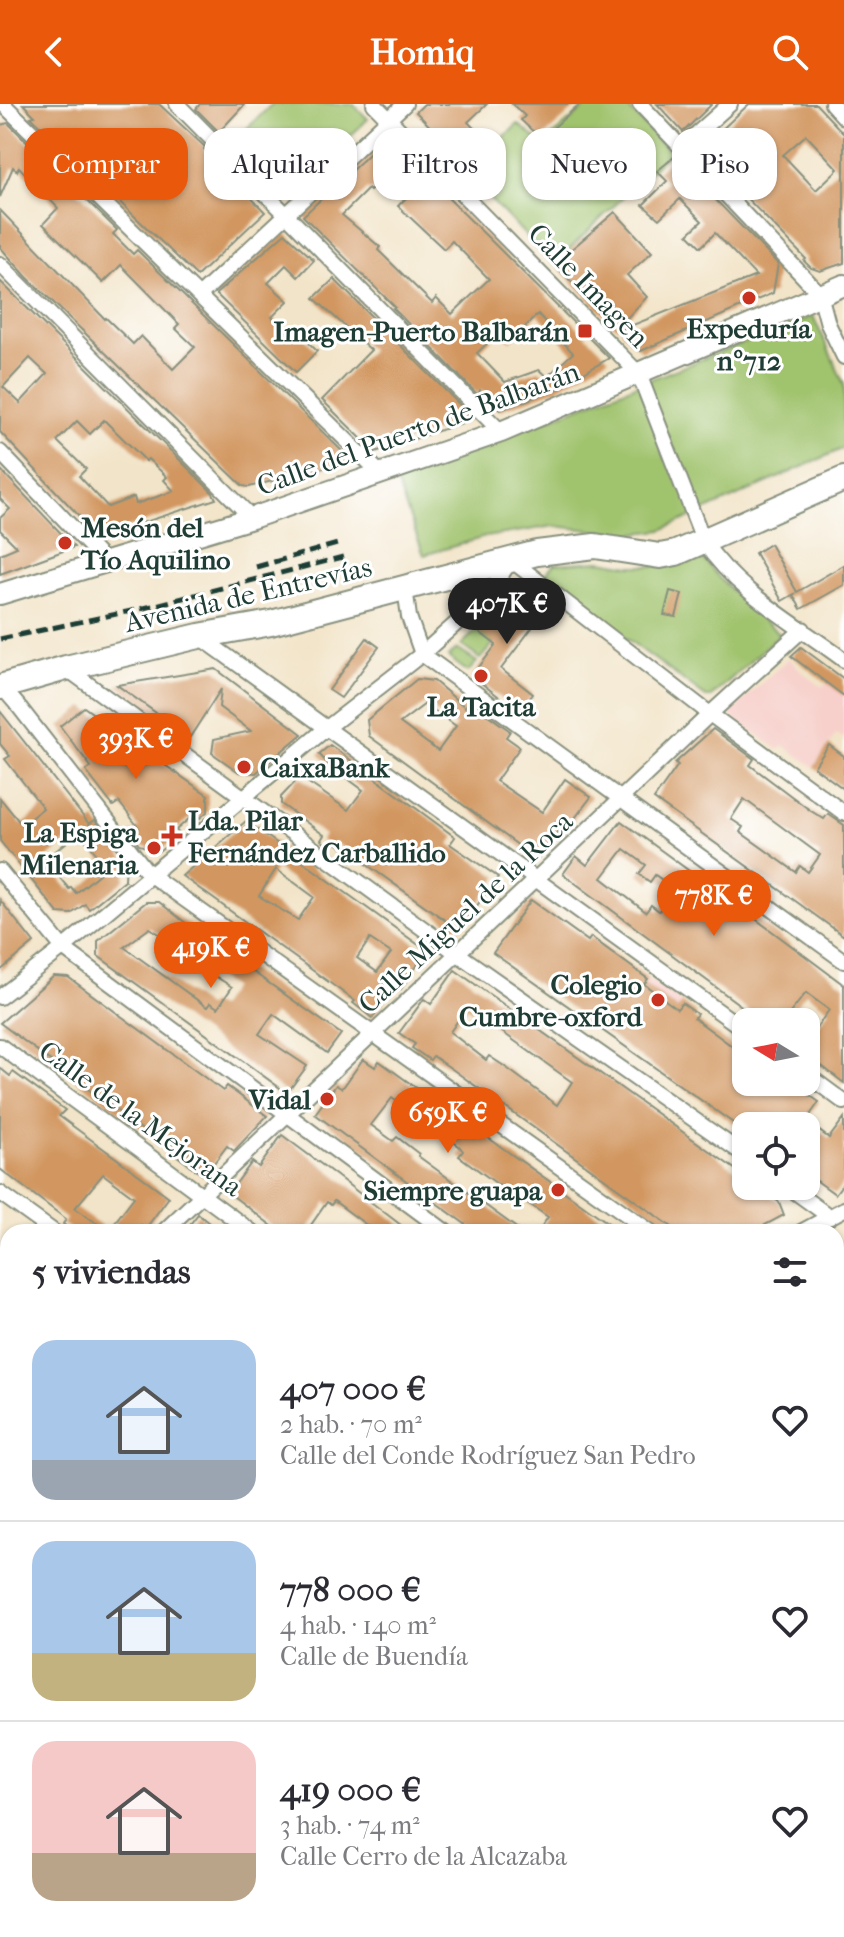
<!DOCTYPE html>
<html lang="es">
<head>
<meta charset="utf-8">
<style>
  body { margin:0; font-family:"IM FELL French Canon",serif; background:#f2f2f3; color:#2b2b33; height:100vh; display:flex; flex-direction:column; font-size:30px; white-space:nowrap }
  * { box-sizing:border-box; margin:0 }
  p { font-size:26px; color:#7c7c81 }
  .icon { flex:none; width:44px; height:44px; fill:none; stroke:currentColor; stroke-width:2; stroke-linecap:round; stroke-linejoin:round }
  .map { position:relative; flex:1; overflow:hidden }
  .drawer { position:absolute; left:0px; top:1120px; width:844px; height:714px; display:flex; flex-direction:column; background:#fff; border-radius:24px 24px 0 0; box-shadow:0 2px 6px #0004 }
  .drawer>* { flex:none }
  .hud { position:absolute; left:24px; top:24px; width:796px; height:72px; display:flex; gap:16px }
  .needle { width:52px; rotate:280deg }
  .fabs { position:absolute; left:732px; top:904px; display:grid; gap:16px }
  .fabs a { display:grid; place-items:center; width:88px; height:88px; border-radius:16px; background:#fff; box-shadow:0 2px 6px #0004; font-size:40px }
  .price { position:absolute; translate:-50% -68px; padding:0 18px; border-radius:28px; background:#ea580c; color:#fff; font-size:26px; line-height:52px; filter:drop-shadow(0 2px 4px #0008) }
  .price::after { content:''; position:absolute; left:50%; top:48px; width:24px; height:18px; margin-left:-12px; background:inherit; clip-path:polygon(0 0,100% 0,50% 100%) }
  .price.selected { background:#222; color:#fff }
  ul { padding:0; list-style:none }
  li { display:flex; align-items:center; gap:24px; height:200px; padding:0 32px }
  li+li { border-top:2px solid #e1e1e2 }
  li span { display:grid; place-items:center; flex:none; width:224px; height:160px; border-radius:24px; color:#555 }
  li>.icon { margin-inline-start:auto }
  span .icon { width:96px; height:96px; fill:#fffc; stroke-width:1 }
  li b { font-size:34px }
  h2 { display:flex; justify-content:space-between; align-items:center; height:96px; padding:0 32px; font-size:34px }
  .tag { padding:0 28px; border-radius:24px; background:#fff; box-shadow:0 2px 6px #0004; font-size:28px; line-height:72px }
  .tag.selected { background:#ea580c; color:#fff }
  header { display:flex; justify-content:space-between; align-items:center; height:104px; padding:0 32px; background:#ea580c; color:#fff; font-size:36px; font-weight:800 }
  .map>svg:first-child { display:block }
</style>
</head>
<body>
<header><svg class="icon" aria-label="back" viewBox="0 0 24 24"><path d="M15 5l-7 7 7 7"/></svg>Homiq<svg class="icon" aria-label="search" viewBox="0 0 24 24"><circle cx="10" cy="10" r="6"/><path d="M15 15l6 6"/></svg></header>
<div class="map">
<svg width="844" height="1833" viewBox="0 0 844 1833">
  <rect width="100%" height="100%" fill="#fff"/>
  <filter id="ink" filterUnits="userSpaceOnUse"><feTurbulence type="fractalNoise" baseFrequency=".0125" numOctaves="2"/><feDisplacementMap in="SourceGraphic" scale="16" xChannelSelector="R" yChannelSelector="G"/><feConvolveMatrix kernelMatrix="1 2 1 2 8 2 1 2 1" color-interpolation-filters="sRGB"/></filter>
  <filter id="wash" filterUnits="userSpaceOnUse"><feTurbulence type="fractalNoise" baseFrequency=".006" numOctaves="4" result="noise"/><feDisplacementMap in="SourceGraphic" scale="32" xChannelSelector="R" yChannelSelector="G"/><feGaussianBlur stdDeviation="1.8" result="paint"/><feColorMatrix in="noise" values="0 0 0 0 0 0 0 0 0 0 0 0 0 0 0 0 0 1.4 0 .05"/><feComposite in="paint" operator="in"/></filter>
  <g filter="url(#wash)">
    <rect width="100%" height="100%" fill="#f2e4c8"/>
    <g fill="#f7d0cb">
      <path d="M789,554L801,567L822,583L826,579L844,591V635L836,630L814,663L783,641L779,646L728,610Z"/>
      <path d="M648,875L682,899L667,919L634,893Z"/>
    </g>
    <path fill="#d2bec2" d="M0,1588L8,1594V1826H320L329,1833H0Z"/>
    <g fill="#a0c36d" stroke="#608050" stroke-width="2">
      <path d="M272,0H353L368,15L287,93L233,38Z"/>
      <path d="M589,0H624L670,48L554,160L465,70L518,20L543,40Z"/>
      <path d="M813,212L844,280V344L662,426L628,430L554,422L485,433L424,451L395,375Z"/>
      <path d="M698,455L704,456C727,485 752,507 780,530L711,593H706L546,475L544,471L554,460L601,457L631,462H672Z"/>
      <path d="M477,526L494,539L480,555L461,541Z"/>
      <path d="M457,545L477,558L468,568L448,553Z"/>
      <path d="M0,1235L8,1241V1308L0,1320Z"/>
      <path d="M0,1331L8,1337V1539H0Z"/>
      <path d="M323,1826H697L715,1833H332Z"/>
    </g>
    <g id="blocks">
      <g fill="#d29761" fill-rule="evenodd">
        <path d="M23,0H159L205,43L204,45L265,108L197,172L31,13L35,12Z"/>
        <path d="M200,0H245L219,28L196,5Z"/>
        <path d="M424,0H487L468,18L490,41L468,62L416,8Z"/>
        <path d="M512,0H580L541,35L521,16L525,12Z"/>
        <path d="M657,0H712L683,28Z"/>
        <path d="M749,0H816L844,30V159L820,167L811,164L804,157L806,155L700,46ZM806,31L838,65L816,86L783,51Z"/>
        <path d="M8,19L117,126L113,130L133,150L137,146L345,350L343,359L249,383L243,382L27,173L0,143V106L105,215L106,214L133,240L141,232L173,265L195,243L175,224L179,220L121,161L103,179L43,120L58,104L19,63L17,67L13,63L0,93V21Z"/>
        <path d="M383,37H391L609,254L557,285L500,306L480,286L478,291L393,204L395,203L303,112ZM386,72L407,93L398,102L444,145L452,137L489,175L452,210L436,194L432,199L378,146L380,143L342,111L368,85L370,87ZM538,210L573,249L547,273L539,266L505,278L477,249L500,227L511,237Z"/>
        <path d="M674,53L778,160L773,189L641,247L620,226L756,172L715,129L701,143L688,130L702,117L680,95L659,115L643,101L667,77L657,67Z"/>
        <path d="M615,108L652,148L627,171L647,193L617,224L554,160Z"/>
        <path d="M285,129L314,156L298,173L286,161L268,179L288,197L272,213L293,233L298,228L317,247L296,268L216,190Z"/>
        <path d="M334,175L472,313L471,316L375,348L322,296L371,246L314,194Z"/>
        <path d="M0,177L213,389L216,395L99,433L0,328ZM30,254L47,270L20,299L3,283ZM104,316L146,357L148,355L167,373L164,376L174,387L136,400L134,393L108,403L79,372L86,365L57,337L77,317L90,330Z"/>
        <path d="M0,365L16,382L74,443L0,470V450L17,443L0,426V414L10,405L0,395Z"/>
        <path d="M770,440L797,488L844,461V481L801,505L793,491L796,489L782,497L755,449Z"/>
        <path d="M520,486L546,505L501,565L533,590L519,608L472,572L496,541L474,524Z"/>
        <path d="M670,487L682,490L676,513L664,511Z"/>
        <path d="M367,534L379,543L341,594L329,586Z"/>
        <path d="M801,543L844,575V592L791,552Z"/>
        <path d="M216,565L302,630L256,669L239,668L212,649L214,635L251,627L219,603L221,585L190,633L117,581Z"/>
        <path d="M417,575L434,577L465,603L469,597L510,627L506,633L520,643L496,677L542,708L565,675L591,693L565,727L561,724L537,755L369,632L367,616ZM425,600L456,622L438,647L400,619Z"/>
        <path d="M84,603L128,635L132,651L146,648L208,691V707L200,714L196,709L176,726L180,731L160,747L139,741L131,730L139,724L119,698L113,702L86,667L91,663L60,622Z"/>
        <path d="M0,607L89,720L95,716L126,757L125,776L89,805L85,800L71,810L58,809L0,737V694L22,721L43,704L5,655L10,652L0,640ZM79,728L107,763L76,789L71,783L69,785L45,756Z"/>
        <path d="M713,625L754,655L750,661L811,707L824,715L828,710L844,721V832L654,695L678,661L675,659ZM744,695L820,751L808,768L800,762L796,768L740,728L743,723L731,715Z"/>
        <path d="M330,641L455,733L450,740L498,773L459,826L335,738L331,744L321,736L324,731L281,700V693L300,673L348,706L363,686L328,660L319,650Z"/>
        <path d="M829,641L844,652V685L814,663Z"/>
        <path d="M246,717L427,847L401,885L396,881L372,914L353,899L355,897L182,772ZM276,765L314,793L298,816L259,792ZM370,835L391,849L377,868L357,854Z"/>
        <path d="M621,717L699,774L703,767L722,780L718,787L844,881V979L806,950V921L814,927L829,906L806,889L790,909L802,918H763L563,770L576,752L587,761ZM624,745L646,761L639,770L650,778L655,771L675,785L659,807L651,801L646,808L602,774Z"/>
        <path d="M0,796L34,839L0,867Z"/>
        <path d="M531,796L588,837L591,833L648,875L644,880L677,905L682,899L697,910L694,914L736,945L743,936L746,937V978H791L819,998L806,1017L829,1034L844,1014V1078L835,1090L806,1069V1017L803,1022H746V1028L493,849Z"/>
        <path d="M146,798H159L205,834L341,930L327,949L273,910L259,930L307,962L287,989L98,852V837ZM150,824L173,839L170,843L232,883L218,904L210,899L207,903L124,843Z"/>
        <path d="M455,866L746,1073V1082H757L779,1098L784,1111L752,1128H679L452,965L433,952L430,956L412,944L415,940L399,929L424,895L431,900ZM467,903L572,978L557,1001L504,962L489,952L486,956L450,928Z"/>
        <path d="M54,872L68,873L223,987L227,982L267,1012L234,1047L227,1042L204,1072L0,919Z"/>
        <path d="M363,955L375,963L379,957L457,1013L461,1007L476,1018L473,1023L621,1128H538L548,1113L516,1091L515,1093L459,1052L463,1047L459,1042L392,994L371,1021L393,1037L397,1033L419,1050L418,1052L522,1128H476L315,1010L336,981L341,984L344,982Z"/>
        <path d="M0,964L10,972L13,968L65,1006L59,1012L169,1093L146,1124L141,1121L135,1128H74L63,1120L66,1115L0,1065ZM103,1070L134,1093L108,1127L75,1104Z"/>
        <path d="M282,1031L329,1066L410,1128H376L334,1097L331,1101L327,1098L306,1128H280L229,1089L252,1058L259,1063Z"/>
        <path d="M198,1110L220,1128H184Z"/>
      </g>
    </g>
  </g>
  <g filter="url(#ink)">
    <use href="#blocks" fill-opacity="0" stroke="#88907e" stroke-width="2"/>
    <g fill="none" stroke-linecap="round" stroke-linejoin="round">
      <defs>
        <g id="street">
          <path d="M3,0L382,371"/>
          <path d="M177,0L501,328"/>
          <path d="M374,0L639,270L704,438C738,489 796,520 844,556"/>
          <path d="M640,0L820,190L828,220L844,253"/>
          <path d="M832,0L844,13"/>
          <path d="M682,43L730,0"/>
          <path d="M0,160L252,414"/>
          <path d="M200,191L405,0"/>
          <path d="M0,348L107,460"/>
          <path d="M405,484L409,513L422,550L844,857"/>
          <path d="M199,532L746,927"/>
          <path d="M66,564L458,850L746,1052"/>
          <path d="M0,584L2,583L20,604L149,770L651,1128"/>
          <path d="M0,767L63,844L446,1128"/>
          <path d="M0,893L63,844L328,623L422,550L487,492L511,456L710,610L844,709"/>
          <path d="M0,942L252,1128"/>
          <path d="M806,970L844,998"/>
          <path d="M787,1082L830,1113"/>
          <path d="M0,1089L54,1128"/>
          <path d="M163,1128L710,610L803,525"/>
          <path d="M801,1128L844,1105"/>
          <path d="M0,1200L8,1206"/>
          <path d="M836,1279L844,1275"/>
          <path d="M836,1354L844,1368"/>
          <path d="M836,1408L844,1403"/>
          <path d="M0,1548L8,1550"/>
          <path d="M836,1651L844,1665"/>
          <path d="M836,1763L844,1758"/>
          <path d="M751,1826L760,1833"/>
        </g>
        <path id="secondary" d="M0,490L252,414L501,328L844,181"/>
        <path id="primary" d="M0,583L66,564L199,532L271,519L537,449L595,442L660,452L676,449L844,375"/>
      </defs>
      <use href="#street" stroke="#88907e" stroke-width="18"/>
      <use href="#secondary" stroke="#88907e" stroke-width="24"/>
      <use href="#primary" stroke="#88907e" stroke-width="28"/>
      <use href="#street" stroke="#fff" stroke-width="14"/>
      <use href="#secondary" stroke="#fff" stroke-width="20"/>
      <use href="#primary" stroke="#fff" stroke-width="24"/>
      <g stroke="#1f3d34" stroke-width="5" stroke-dasharray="12 6" stroke-linecap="butt">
        <path d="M256,463L341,439"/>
        <path d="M0,535L140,505L343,453"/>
      </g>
    </g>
  </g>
  <g fill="#c8321e" stroke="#fff" stroke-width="3">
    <circle cx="749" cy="194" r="8"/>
    <rect x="577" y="219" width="16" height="16" rx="4"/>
    <circle cx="65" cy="439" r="8"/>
    <circle cx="481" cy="572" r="8"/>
    <circle cx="244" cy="663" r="8"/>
    <path d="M168 720h8v8h8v8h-8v8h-8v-8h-8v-8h8z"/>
    <circle cx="154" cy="744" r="8"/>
    <circle cx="658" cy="896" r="8"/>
    <circle cx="327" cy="995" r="8"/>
    <circle cx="558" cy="1086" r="8"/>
  </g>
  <g text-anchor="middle" stroke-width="6" stroke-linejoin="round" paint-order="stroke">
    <g font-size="28" fill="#1f3d34" stroke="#fff">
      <text transform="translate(589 181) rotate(46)" y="10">Calle Imagen</text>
      <text transform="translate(418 324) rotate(-20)" y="10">Calle del Puerto de Balbarán</text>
      <text transform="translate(248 490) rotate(-13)" y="10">Avenida de Entrevías</text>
      <text transform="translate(465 808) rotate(-43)" y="10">Calle Miguel de la Roca</text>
      <text transform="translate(141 1014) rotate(36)" y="10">Calle de la Mejorana</text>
    </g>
    <g font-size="28" font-weight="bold" fill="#1f3d34" stroke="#fff" text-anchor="end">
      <text x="749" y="234" text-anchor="middle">Expeduría<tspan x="749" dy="32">nº712</tspan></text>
      <text x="569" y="237">Imagen-Puerto Balbarán</text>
      <text x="81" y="433" text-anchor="start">Mesón del<tspan x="81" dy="32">Tío Aquilino</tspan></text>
      <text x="481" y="612" text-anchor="middle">La Tacita</text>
      <text x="260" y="673" text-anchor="start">CaixaBank</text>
      <text x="188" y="726" text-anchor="start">Lda. Pilar<tspan x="188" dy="32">Fernández Carballido</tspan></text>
      <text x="138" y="738">La Espiga<tspan x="138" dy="32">Milenaria</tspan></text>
      <text x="642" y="890">Colegio<tspan x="642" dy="32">Cumbre-oxford</tspan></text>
      <text x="311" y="1005">Vidal</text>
      <text x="542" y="1096">Siempre guapa</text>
    </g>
  </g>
</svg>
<div class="fabs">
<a><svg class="needle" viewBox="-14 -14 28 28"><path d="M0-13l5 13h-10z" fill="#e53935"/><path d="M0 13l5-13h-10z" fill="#7c7c81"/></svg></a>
<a><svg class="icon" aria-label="locate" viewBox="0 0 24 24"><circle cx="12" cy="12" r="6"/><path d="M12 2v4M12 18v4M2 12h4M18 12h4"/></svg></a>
</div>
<b class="price selected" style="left:507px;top:542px">407K €</b>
<b class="price" style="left:136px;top:677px">393K €</b>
<b class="price" style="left:714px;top:834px">778K €</b>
<b class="price" style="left:211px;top:886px">419K €</b>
<b class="price" style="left:448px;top:1051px">659K €</b>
<div class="hud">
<a class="tag selected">Comprar</a>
<a class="tag">Alquilar</a>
<a class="tag">Filtros</a>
<a class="tag">Nuevo</a>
<a class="tag">Piso</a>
</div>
<section class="drawer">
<h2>5 viviendas<svg class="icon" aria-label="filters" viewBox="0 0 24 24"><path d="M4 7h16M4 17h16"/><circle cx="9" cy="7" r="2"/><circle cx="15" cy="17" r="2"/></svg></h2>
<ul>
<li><span style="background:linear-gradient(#a9c7e8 75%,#9aa5b1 0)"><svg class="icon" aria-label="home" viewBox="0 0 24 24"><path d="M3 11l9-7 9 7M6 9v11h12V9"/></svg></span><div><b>407 000 €</b><p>2 hab. · 70 m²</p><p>Calle del Conde Rodríguez San Pedro</p></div><svg class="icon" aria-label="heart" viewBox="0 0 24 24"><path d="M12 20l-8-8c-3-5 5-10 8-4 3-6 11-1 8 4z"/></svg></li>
<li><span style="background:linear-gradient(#a9c7e8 70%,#c2b280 0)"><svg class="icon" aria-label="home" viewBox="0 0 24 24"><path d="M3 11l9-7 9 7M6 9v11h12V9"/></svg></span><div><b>778 000 €</b><p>4 hab. · 140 m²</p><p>Calle de Buendía</p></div><svg class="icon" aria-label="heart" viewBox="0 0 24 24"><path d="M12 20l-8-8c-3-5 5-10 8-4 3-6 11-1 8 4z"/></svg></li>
<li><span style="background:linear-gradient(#f6c9c9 70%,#b9a48a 0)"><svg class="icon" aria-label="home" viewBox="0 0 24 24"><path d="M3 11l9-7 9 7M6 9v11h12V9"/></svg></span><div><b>419 000 €</b><p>3 hab. · 74 m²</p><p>Calle Cerro de la Alcazaba</p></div><svg class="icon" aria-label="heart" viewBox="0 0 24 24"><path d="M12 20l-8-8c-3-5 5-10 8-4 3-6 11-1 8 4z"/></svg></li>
</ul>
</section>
</div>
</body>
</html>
